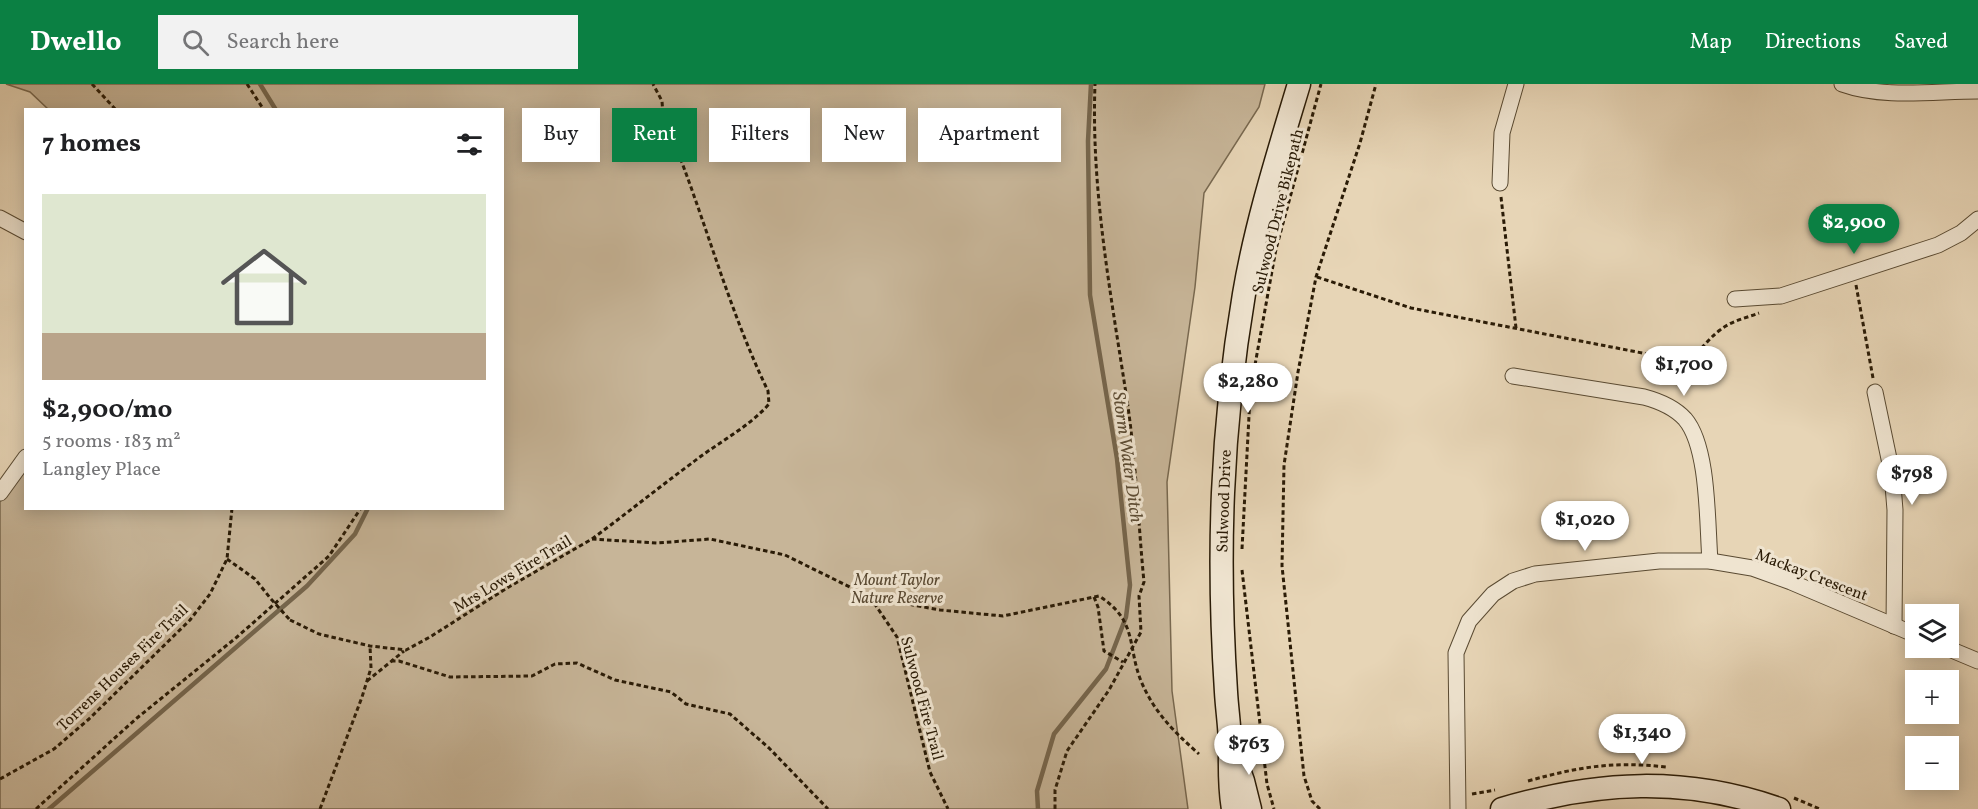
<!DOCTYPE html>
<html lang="en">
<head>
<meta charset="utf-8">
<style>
  body { margin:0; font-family:Vollkorn,serif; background:#f2f2f2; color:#202124; height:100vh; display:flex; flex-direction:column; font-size:22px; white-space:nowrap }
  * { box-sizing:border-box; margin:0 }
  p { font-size:20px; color:#757577 }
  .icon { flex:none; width:33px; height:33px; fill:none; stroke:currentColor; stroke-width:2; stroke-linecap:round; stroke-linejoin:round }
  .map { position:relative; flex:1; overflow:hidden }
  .details { position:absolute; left:24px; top:24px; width:480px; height:402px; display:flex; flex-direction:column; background:#fff; border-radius:0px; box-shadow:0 3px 15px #0003 }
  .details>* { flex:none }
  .hud { position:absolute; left:522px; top:24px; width:570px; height:54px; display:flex; gap:12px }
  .tools { position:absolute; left:1905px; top:520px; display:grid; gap:12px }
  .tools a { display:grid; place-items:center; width:54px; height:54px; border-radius:0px; background:#fff; box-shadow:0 3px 15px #0003; font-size:30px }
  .price { position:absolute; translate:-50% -51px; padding:0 14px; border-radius:21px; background:#fff; color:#222; font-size:20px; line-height:39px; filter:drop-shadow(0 2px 3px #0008) }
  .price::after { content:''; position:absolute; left:50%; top:36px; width:18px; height:14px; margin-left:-9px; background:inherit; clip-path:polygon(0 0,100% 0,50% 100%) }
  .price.selected { background:#0b8043; color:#fff }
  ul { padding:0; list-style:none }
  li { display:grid; align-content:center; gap:12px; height:318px; padding:0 18px }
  li span { display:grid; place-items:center; height:186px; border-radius:0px; color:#555 }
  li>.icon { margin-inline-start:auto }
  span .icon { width:108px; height:108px; fill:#fffc; stroke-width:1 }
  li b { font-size:26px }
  h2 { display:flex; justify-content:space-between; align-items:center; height:72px; padding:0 18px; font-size:26px }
  .pill { padding:0 21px; border-radius:0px; background:#fff; box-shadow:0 3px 15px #0003; font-size:21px; line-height:54px }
  .pill.selected { background:#0b8043; color:#fff }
  header { display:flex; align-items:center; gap:36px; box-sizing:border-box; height:84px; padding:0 30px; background:#0b8043; color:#fff }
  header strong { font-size:28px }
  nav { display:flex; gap:33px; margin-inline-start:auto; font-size:21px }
  .search { width:420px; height:54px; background:#f2f2f2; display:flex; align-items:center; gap:15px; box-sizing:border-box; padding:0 21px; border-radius:0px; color:#757577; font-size:22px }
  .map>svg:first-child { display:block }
</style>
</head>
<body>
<header>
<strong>Dwello</strong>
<div class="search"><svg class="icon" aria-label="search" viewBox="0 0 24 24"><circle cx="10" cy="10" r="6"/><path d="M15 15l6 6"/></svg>Search here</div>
<nav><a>Map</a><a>Directions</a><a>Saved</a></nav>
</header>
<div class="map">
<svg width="1978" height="725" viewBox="0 0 1978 725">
  <rect width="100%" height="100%" fill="#e7d5b6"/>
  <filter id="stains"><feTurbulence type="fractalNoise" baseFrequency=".00333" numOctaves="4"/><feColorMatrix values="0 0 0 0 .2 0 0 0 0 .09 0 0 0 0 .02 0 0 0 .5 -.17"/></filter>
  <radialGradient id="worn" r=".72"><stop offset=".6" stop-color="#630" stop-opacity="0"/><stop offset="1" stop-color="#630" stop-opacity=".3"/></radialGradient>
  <path fill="#c7b598" stroke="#78684f" stroke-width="1.5" d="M6,0H1265L1259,23L1204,109L1195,203L1167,398L1172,607L1188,725H0V409L25,373L26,424H502V26L48,25L30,8Z"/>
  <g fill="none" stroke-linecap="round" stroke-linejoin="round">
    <g stroke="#75654c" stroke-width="4.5">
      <path d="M260,0L276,26"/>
      <path d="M49,725L307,502L355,450L368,424"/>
      <path d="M1038,725L1037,707L1054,650L1106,585L1126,533L1130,501L1117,375L1090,211L1088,57L1091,0"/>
    </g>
    <defs>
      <g id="street">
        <path d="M1842,0C1884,15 1934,7 1978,7"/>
        <path d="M1500,99L1502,49L1516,0"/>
        <path d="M0,134L26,148"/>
        <path d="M1735,215L1781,212L1938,161L1961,149L1978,135"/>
        <path d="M1513,292L1644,313C1659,317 1674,323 1685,335C1709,363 1707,439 1710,477"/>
        <path d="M1875,308L1892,389L1895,426L1894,542"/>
        <path d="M0,409L26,373"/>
        <path d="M1947,564L1978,577"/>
        <path d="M1458,725L1456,569L1469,537L1493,510L1513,497L1535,490L1659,477H1710L1752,484L1791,498L1916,551"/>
      </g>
      <g id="secondary">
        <path d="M1234,672L1243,697L1250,725"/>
        <path d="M1233,725C1229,703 1230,684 1230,662C1230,644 1227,626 1226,608C1217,471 1221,346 1244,210C1256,139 1278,70 1299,0"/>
        <path d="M1502,725C1597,697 1685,692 1779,725"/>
      </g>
    </defs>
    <use href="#street" stroke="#594a32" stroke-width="17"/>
    <use href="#secondary" stroke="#2a1b06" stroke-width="25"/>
    <g stroke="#2a1b06" stroke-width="3" stroke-dasharray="4.5 3" stroke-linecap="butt">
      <path d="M92,0L116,26"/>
      <path d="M247,0L264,26"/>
      <path d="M1501,113L1516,244"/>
      <path d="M1317,193L1411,224L1673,275C1703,273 1699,262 1720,246C1731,237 1746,234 1759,229"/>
      <path d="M1856,201L1873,294"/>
      <path d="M1251,303L1276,165L1321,0"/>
      <path d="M592,455C626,430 658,404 692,379C717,359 748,344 769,320L768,307C725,218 702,122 663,31L662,17L653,0"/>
      <path d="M1242,465L1250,313"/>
      <path d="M227,475L255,495L271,515"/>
      <path d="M1242,486L1267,700L1274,725"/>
      <path d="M870,513L897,553L930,688L948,725"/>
      <path d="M1094,513L1098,523L1104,567L1123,578"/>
      <path d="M290,536L319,550L370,562L406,566L430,553L507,504L592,455L657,459L710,455L785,471L870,513L940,526L1003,532L1099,512C1138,537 1127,562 1141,597C1154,628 1174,648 1199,670"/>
      <path d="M391,577H399L450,593L532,592L555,580L577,579L615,596L671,608L686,620L730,630L769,664L828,725"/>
      <path d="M367,597L404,567"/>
      <path d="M0,695L54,665L89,635L190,536L210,510L227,475L232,424"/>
      <path d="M1528,697C1578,683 1613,677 1666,683"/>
      <path d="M1472,710L1495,706"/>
      <path d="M1794,714L1820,725"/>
      <path d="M36,725L137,634L237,553L329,472L361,424"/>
      <path d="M320,725L362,613L371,584L370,562"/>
      <path d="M1055,725V706L1067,667L1109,606L1141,548L1139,512L1144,498C1138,437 1136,376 1127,316C1111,211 1091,107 1095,0"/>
      <path d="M1320,725L1312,717L1304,692L1282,482L1284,381L1298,288L1316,193L1360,59L1376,0"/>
    </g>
    <use href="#street" stroke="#efe4d0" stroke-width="15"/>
    <use href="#secondary" stroke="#efe4d0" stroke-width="22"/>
    <path stroke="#2a1b06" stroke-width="3" stroke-dasharray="4.5 3" stroke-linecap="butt" d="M271,515L290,536"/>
  </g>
  <g text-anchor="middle" stroke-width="6" stroke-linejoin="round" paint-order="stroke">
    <g font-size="16" fill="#2a1b06" stroke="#efe4d0">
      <text transform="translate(1277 127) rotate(-76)" y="6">Sulwood Drive Bikepath</text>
      <text transform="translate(1223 417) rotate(-88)" y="6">Sulwood Drive</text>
      <text transform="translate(512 489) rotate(-31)" y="6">Mrs Lows Fire Trail</text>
      <text transform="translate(1812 490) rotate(21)" y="6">Mackay Crescent</text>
      <text transform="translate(122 583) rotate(-44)" y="6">Torrens Houses Fire Trail</text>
      <text transform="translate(923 614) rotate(75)" y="6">Sulwood Fire Trail</text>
    </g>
    <g font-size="16" font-style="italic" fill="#594932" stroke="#efe4d0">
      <text x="897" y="501">Mount Taylor<tspan x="897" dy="18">Nature Reserve</tspan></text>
    </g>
    <g font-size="18" font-style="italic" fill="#5c4c34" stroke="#efe4d0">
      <text transform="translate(1128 373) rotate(82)" y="6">Storm Water Ditch</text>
    </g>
  </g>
  <rect width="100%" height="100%" filter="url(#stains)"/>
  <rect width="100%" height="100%" fill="url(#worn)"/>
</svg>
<div class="tools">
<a><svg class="icon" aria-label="layers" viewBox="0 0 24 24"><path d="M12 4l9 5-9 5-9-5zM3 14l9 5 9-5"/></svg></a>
<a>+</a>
<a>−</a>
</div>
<b class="price selected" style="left:1854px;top:171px">$2,900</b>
<b class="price" style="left:1684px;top:313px">$1,700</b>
<b class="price" style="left:1248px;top:330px">$2,280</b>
<b class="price" style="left:1912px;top:422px">$798</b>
<b class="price" style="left:1585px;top:468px">$1,020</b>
<b class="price" style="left:1642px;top:681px">$1,340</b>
<b class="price" style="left:1249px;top:692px">$763</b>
<div class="hud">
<a class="pill">Buy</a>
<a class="pill selected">Rent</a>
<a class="pill">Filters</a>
<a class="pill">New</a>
<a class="pill">Apartment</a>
</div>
<section class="details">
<h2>7 homes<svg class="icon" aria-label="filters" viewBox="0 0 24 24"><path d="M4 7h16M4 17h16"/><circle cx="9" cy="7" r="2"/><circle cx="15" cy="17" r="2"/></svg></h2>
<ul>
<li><span style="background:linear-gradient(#dfe7d0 75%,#b9a48a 0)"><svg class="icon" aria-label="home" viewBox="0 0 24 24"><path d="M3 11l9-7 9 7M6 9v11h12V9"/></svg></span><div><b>$2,900/mo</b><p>5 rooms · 183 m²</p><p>Langley Place</p></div></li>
</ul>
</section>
</div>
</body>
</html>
